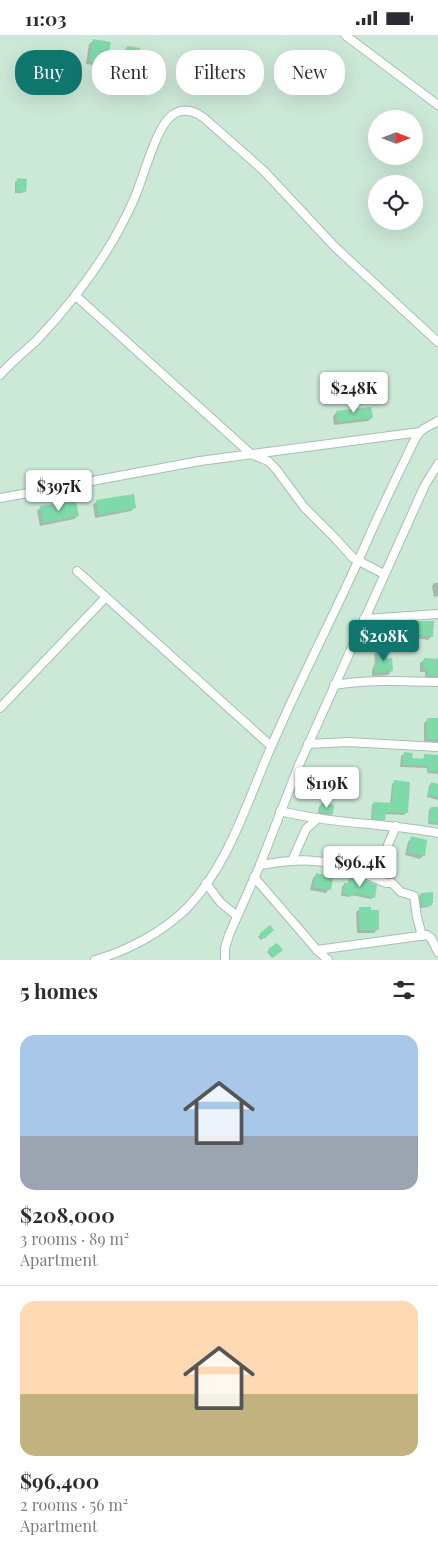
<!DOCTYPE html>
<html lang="en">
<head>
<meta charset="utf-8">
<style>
  body { margin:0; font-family:"Playfair Display",serif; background:#f7f7f7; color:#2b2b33; height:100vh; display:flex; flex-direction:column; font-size:19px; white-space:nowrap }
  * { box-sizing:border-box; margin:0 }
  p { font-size:16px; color:#7c7c81 }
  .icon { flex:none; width:28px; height:28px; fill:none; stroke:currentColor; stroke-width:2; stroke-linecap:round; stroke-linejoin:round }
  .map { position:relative; height:925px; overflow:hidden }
  .drawer { display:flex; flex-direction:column; background:#fff; flex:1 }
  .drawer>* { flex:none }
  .hud { position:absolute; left:15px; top:15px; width:409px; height:45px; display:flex; gap:10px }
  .needle { width:32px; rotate:90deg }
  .tools { position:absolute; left:368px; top:75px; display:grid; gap:10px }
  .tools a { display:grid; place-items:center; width:55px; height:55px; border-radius:50%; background:#fff; box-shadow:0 5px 20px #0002; font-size:25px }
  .price { position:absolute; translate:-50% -42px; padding:0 11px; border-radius:5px; background:#fff; color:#222; font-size:16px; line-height:32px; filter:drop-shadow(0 1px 2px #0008) }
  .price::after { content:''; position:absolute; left:50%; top:30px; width:15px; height:11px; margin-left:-8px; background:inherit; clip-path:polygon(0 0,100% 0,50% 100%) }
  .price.on { background:#0f766e; color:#fff }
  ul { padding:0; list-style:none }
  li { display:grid; align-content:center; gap:10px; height:265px; padding:0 20px }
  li+li { border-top:1px solid #e1e1e2 }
  li span { display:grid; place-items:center; height:155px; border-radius:15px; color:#555 }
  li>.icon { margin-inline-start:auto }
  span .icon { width:90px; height:90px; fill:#fffc; stroke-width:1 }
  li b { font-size:21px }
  h2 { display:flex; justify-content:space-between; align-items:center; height:60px; padding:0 20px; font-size:21px }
  .pill { padding:0 18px; border-radius:20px; background:#fff; box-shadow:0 5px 20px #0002; font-size:18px; line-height:45px }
  .pill.on { background:#0f766e; color:#fff }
  .status { display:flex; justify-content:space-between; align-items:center; height:35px; padding:0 25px; background:#fff; direction:ltr }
  .status svg { height:14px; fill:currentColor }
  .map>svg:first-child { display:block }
</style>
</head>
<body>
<div class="status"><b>11:03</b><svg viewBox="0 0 49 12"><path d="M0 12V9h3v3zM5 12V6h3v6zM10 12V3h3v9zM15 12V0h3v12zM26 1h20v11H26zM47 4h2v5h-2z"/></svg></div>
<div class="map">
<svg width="438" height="925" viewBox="0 0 438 925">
  <rect width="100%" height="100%" fill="#cce8d7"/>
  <g fill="#0003">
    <path d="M93,6L108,16L104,20L99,19L98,27L94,30L86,29L89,9Z"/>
    <path d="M127,12L135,34L132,37L119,35L117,42L98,39L99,32L102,30L121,33L124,16Z"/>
    <path d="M18,145L25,156L22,158H15V147Z"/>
    <path d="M337,377L372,383L368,386L334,390L333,381Z"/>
    <path d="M97,466L135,472L131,476L95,483L93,470Z"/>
    <path d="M41,472L78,481L74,484L40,491L37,476Z"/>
    <path d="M434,548H438V561L434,562L432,551Z"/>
    <path d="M416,587L432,601L428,605L411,602L412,591Z"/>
    <path d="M378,615L386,625L391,636L388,640L372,641V635L375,628L374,619Z"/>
    <path d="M438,621V645L425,644V637H420V628L424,625H437Z"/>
    <path d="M427,685H438V707H424V688Z"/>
    <path d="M404,719L411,724L422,725L425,721H438V739L427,738V733L400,732L401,721Z"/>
    <path d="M395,746L408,748L406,778L404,780L384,779V784L382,786L371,785L372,770L374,768L390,769L392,749Z"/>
    <path d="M431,749L438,750V765L427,762L429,751Z"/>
    <path d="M321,770L332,778L330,780L318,779L319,772Z"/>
    <path d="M431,773L438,774V790L428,789L429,775Z"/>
    <path d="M412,803L424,820L420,824L405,820L408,807Z"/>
    <path d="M348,813L359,826L357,828L340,823L341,819L345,817Z"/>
    <path d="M317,839L329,854L326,858L310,855L313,843Z"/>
    <path d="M350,844L374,862L371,864L351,860L350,862L341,861L342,851L347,849Z"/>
    <path d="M421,859L432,868L428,872L420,873L419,861Z"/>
    <path d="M360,874L378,894L374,898H357L356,877Z"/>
    <path d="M269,892L272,895L261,905L258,902Z"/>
    <path d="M269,915L279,917L272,923L267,917Z"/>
  </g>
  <g fill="#7edaa9">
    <path d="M93,4L111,7L109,17L101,15L99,27L89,26Z"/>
    <path d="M127,11L140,13L136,34L123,32Z"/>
    <path d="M101,28L121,32L120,40L100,37Z"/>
    <path d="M17,143L27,144L26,157L16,156Z"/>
    <path d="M371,372L373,383L338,387L336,376Z"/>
    <path d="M134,459L136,473L99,480L96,465Z"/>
    <path d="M76,466L79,481L43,488L40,471Z"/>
    <path d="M415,586H434L433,602L415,599Z"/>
    <path d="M378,614L387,615V624L392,623L393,636L375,638V630H377L378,624Z"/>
    <path d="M424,623L437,624L438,641H428V634H423Z"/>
    <rect x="427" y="683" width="11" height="21"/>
    <path d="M404,717L413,718L412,723L424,724V719L438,720V736H429V731L402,730Z"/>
    <path d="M394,745L410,747L408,778L386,777L385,785L372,784L374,767L392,768Z"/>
    <path d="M431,747L438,749V762L428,760Z"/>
    <path d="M321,768L334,770L333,779L320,777Z"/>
    <path d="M431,772H438V788L429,787Z"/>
    <path d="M411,801L427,805L425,821L408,817Z"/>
    <path d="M348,811L363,815L360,826L342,821L343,815L346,816Z"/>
    <path d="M316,838L333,842L331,855L313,852Z"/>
    <path d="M349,842L365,845L377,850L375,863L353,858V861L343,859L344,848H348Z"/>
    <path d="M433,857V868H431L432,871H422L421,858Z"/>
    <path d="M359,872H371V875H379V895H360Z"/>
    <path d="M270,890L274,895L264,904L259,899Z"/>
    <path d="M277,908L283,915L274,922L268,914Z"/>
  </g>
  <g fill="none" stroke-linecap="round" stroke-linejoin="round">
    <defs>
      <g id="minor">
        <path d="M345,0L438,70"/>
        <path d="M76,261L251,419L268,426L276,434L304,472L334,502L353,523L384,539"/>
        <path d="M0,340C11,327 24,317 36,306C76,264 112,215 135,162C143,143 156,94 170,82C181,72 193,75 204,83L264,136L335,212L438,307"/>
        <path d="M0,463L200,426L420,397"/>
        <path d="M77,536L271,711"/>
        <path d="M364,584L438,579"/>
        <path d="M334,650C369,644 403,646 438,647"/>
        <path d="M0,673L106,562"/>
        <path d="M308,709L348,707L438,712"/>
        <path d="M280,776C332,789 386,788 438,798"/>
        <path d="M292,826L306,794L318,783"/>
        <path d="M260,830C278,827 297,824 315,826C339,828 364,838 386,848H392L401,857L414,861L417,882L422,901"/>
        <path d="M254,842L317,915L328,925"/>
        <path d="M374,843L396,791"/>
        <path d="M206,848L220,867L237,881"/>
        <path d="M317,915L427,900L431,903L438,917"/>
        <path d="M95,925C127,916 163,897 187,873C229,830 248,764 272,710C303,638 340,569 371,497C382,473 393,449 405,425C409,417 413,406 419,398C423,393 432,390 438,386"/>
        <path d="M225,925V913L229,900L260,830L299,730L425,450L438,429"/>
      </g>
    </defs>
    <use href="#minor" stroke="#a5c0b0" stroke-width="10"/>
    <use href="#minor" stroke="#fff" stroke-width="8"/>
  </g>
</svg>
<div class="tools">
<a><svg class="needle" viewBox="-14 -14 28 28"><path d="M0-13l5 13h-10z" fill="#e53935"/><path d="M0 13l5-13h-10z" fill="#7c7c81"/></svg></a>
<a><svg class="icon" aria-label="locate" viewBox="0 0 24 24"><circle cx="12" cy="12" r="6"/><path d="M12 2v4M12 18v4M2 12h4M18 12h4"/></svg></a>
</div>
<b class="price" style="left:354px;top:379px">$248K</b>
<b class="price" style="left:59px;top:477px">$397K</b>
<b class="price on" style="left:384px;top:627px">$208K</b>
<b class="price" style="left:327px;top:774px">$119K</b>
<b class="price" style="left:360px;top:853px">$96.4K</b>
<div class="hud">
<a class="pill on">Buy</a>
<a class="pill">Rent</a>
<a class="pill">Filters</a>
<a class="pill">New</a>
</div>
</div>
<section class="drawer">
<h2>5 homes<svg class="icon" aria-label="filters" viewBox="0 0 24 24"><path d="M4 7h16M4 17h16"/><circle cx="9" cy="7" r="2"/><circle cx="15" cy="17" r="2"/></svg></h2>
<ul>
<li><span style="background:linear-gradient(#a9c7e8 65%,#9aa5b1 0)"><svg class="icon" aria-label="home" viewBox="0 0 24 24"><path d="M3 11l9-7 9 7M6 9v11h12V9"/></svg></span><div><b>$208,000</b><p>3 rooms · 89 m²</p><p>Apartment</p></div></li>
<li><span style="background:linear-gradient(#ffd9b3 60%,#c2b280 0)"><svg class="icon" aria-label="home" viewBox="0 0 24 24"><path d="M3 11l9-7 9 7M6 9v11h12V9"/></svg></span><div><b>$96,400</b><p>2 rooms · 56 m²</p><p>Apartment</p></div></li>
</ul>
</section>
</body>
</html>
